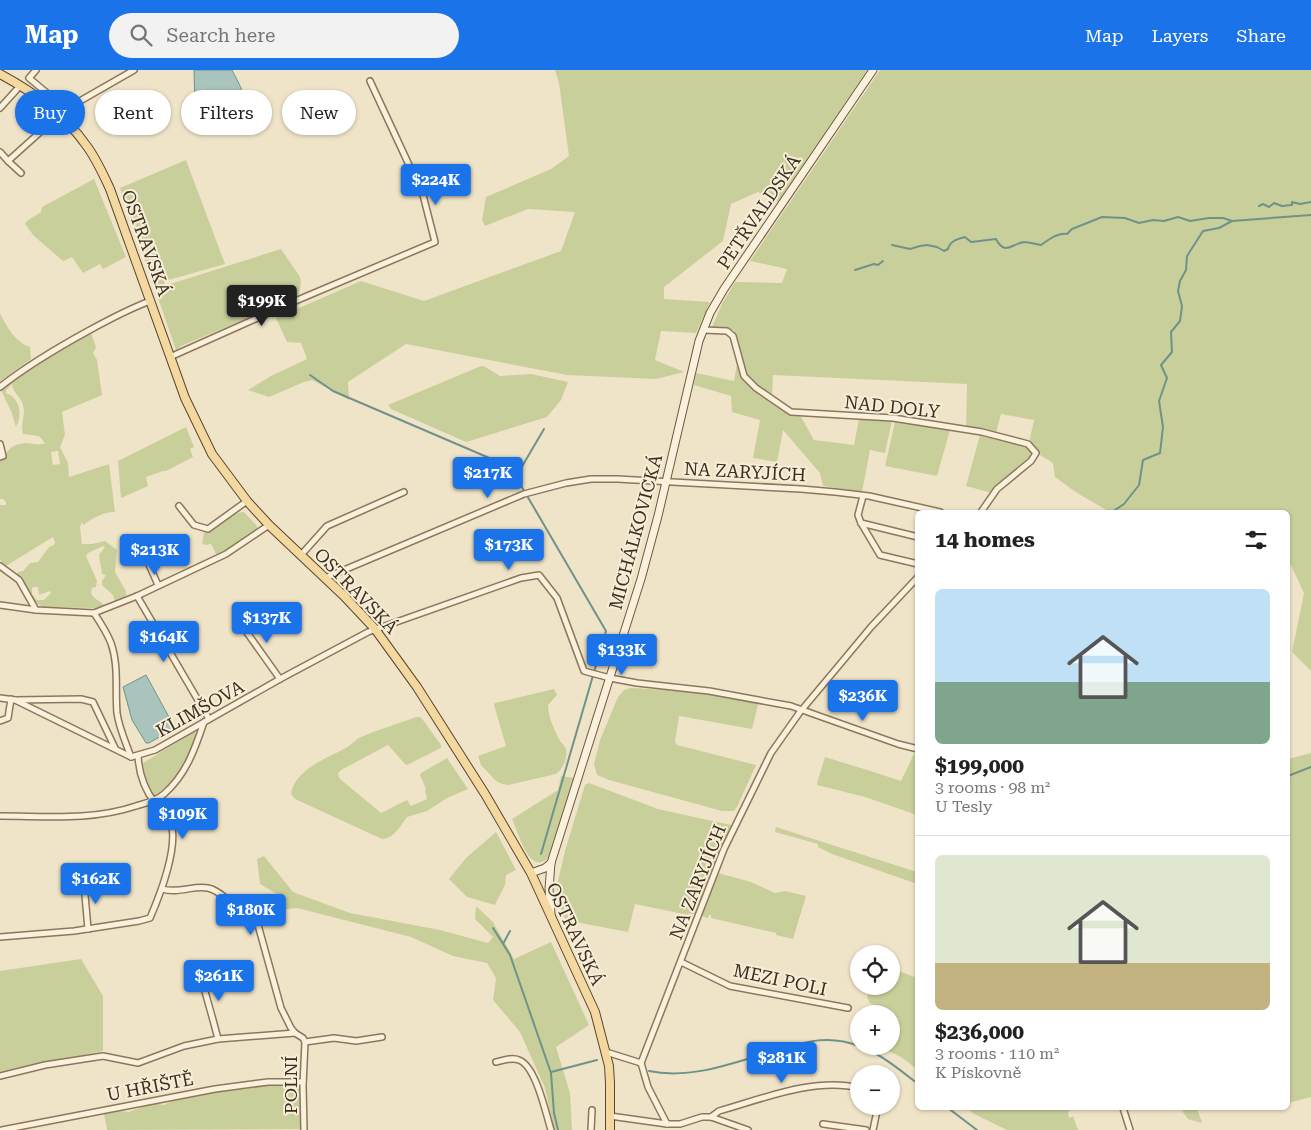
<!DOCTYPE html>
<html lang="en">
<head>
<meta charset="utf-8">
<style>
  body { margin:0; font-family:"Roboto Serif",serif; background:#f2f2f2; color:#222; height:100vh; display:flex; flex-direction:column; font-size:19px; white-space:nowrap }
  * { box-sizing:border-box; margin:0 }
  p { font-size:16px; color:#767676 }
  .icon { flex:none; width:28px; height:28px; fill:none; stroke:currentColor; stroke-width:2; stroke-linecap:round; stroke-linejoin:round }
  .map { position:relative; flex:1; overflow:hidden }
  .details { position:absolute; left:915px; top:440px; width:375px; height:600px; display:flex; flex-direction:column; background:#fff; border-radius:8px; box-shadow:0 1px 4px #0004 }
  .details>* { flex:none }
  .hud { position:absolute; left:15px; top:20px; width:475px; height:45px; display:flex; gap:10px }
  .tools { position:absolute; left:850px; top:875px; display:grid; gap:10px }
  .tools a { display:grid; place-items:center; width:50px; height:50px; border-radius:50%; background:#fff; box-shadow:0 1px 4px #0004; font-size:25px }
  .price { position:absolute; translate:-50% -42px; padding:0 11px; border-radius:5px; background:#1a73e8; color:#fff; font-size:16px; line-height:32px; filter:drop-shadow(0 1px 2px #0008) }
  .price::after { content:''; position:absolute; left:50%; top:30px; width:15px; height:11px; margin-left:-8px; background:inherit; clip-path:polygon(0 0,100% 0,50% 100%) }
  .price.selected { background:#222; color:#fff }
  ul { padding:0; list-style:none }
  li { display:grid; align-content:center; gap:10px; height:265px; padding:0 20px }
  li+li { border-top:1px solid #e0e0e0 }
  li span { display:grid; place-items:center; height:155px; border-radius:8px; color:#555 }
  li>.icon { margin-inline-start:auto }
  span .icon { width:90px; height:90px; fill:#fffc; stroke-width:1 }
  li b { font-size:21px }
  h2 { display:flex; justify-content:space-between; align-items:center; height:60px; padding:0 20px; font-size:21px }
  .pill { padding:0 18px; border-radius:22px; background:#fff; box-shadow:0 1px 4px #0004; font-size:18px; line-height:45px }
  .pill.selected { background:#1a73e8; color:#fff }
  header { display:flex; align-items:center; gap:30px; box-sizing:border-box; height:70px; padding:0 25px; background:#1a73e8; color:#fff }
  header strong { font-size:24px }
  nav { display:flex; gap:28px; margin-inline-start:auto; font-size:18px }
  .search { width:350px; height:45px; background:#f2f2f2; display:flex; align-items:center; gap:12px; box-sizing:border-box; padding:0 18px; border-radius:28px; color:#767676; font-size:19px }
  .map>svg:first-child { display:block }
</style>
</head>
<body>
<header>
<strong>Map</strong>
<div class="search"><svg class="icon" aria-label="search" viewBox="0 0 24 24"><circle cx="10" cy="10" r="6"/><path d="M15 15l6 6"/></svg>Search here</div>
<nav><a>Map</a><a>Layers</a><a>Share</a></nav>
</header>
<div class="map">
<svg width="1311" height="1060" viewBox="0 0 1311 1060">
  <rect width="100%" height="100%" fill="#f0e4c8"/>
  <g fill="#c9cf9b" fill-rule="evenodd">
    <path d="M555,0H867L778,132L758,122L731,134L723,171L664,217V229L710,232L696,263L661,261L655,290L684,302L656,309L567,305L406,274L348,312L349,330L312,310L304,312L269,327L248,320L271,306L307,289L301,273L287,272L276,248L361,211L424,231L561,181L575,142L528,139L485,156L482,150L486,127L551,99L569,86L559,13Z"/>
    <path d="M880,0H1311V601L1292,582L1304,523L1288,489V442H1110L1077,423L1055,407L1053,393L1040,385L1029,373L1034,350L1001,344L996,363L966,357L967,314L773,305L772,327L749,308L741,291L734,260L712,257L722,234L735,212L782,213L787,199L750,191Z"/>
    <path d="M186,90L225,194L165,211L164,216L281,179L300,207C302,215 300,221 296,228L181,276L176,280L120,118Z"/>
    <path d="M94,109L126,187L103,199L100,194L83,203L72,187L63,191L34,166L25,154L27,151L41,142L42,137Z"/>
    <path d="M0,243C6,256 16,273 30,277L31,289L0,311Z"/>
    <path d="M91,263L96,277L93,283L97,290L102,325L62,342L65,365L60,377L68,393L69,407L109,394L115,442C103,442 93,448 83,455L82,452L80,457L82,474H92L105,471L117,480L115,502L126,521V526L115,532L113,525L102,515V511L106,505L102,504L99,485L105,477L103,476L88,483L86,486L97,511L96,517L92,518L91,523C94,530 100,530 105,536L95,538L44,537C30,533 29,515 16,506L18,502L23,501L30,493L38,492L49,477L54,475L55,472L53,467L6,496L3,495L0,489V435H6V432L3,429H0V389C9,384 6,377 20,374C29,371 36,377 45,373L39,366L23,364C20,354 26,345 23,335C21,327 13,323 12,314L6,320V323C20,328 23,345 16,357L11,341L1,320L21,302H25L30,299V296L69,273ZM58,381L60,394L53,395L51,382ZM34,517H38L39,525L50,521L51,523L44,530H37L32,524V518Z"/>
    <path d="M737,294C738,299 739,304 742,308C754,324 782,342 801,347L814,370L854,375L859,349L892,351L885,383L870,380L862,422L823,416L820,403L783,360L777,392L753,388L760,350L732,342L731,326L694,315L696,303L734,311Z"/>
    <path d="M481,296H484L500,306L531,304L568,312L561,330L547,347L466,372L391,339L388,335Z"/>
    <path d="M895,352L950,360L937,406L885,396Z"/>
    <path d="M186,357L194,377L190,379L193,387L166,401H163L146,407L148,416L121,428L118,391Z"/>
    <path d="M980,365L1027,376L1031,381L1030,388L992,423L966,416Z"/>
    <path d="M244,442L257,456L258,461L226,482L216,484L211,474L205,475L202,473L204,462C220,460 228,443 244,442Z"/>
    <path d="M631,618L685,621L759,631L752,659L679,646L675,672L677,675L756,695L737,737L734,741H722L609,710L597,705L594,694L600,670L618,627L624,620Z"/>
    <path d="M554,619L557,625L548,635C548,646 554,659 559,669C561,673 564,675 566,679C568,688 563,699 556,704L508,715L502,714L496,711L481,695L478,686L506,676L494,635L495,633Z"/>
    <path d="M416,647H420L423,650L441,675V678L407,695L405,694L388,675L341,700L338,703L339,708L381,743L407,730L411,736L427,729L425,720L426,719L420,705L421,703L447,688L468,719L447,728L427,741L407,747C400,756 395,768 382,769L295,729L291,724C295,698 329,688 349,676C353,673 356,669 361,667C379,659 398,654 416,647Z"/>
    <path d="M194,662L198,663C189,688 177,711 154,726L146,713L143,693Z"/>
    <path d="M1311,683V1027L1288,1033V689Z"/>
    <path d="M914,684L917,685V745L865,727L817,715V713L825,687C850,695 875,702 901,711Z"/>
    <path d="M561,706L574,708L550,785C531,811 518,762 512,749L558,720Z"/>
    <path d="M589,713L658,739L731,755L697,843L688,845L635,834L628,862L565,850L557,828V815L565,781L585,715Z"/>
    <path d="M776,757L917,802V814L832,784L818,777V774L775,762Z"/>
    <path d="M496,762L516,800L506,805L505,815L495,835L467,827L449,809L466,788Z"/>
    <path d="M264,786L293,822L350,843L440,860L488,873L493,867L475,849L476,836L493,852L514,889L551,872L589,955L556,977L570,1023L572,1060H554L545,1018L520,962L493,930L496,908L487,893L453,886L411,867L297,838L269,841L278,831L277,824L260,814L257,789Z"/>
    <path d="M718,803L751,812L775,823L785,821L806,826L793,869L776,865V863L711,848V845H709L708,848L702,846L715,806Z"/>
    <path d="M81,889L103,926V981L0,1004V901Z"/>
    <path d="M891,898L917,908V999L901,987L877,976H891V944H878V937L870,933L867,927L872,916H891Z"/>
    <path d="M267,1015L300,1017L302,1021V1055L300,1059L107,1060L104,1044L121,1041L129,1042L153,1033L164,1035L176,1029L236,1019H246L251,1016Z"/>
    <path d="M967,1038H1042L1043,1040L1071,1038V1040L1068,1042L1069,1048L1073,1046L1078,1060H1007L974,1044Z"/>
    <path d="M1180,1038H1197L1202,1053L1188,1049Z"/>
  </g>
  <g fill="#a9c4bc" stroke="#6f938a">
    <path d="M194,0H232C237,11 250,28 238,37L234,32L228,34L229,40C224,46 220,42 213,46C207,49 205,53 197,52L195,39Z"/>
    <path d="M146,605L175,658L149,673H146L132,650L123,617Z"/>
  </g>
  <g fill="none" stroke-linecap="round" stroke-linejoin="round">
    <g stroke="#6f938a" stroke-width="2">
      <path d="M1259,136L1263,134L1269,137L1274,133L1282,136L1292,135V132L1300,134L1311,132"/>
      <path d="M892,175L910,179L920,176L927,175L937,177L944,181L948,179C950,171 957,169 965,167L971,172L996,169C1005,186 1011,174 1024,172C1029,172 1035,174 1041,175C1048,170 1058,162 1067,164L1072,159L1102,147L1125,148L1139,153L1153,150L1164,151L1178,147L1190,151L1209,148H1223L1232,151"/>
      <path d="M855,200L874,194L878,195L883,191"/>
      <path d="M310,305L333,321L494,390L512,400L606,561L541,784"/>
      <path d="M517,405L544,359"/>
      <path d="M1112,442L1124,434L1139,415L1143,390L1160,383L1163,357L1159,331L1167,308L1161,295L1172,282L1171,262L1180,251L1182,236L1178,221L1180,211L1186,200L1187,186L1203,161L1219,158L1232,151L1311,145"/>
      <path d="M1288,706L1311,697"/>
      <path d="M493,858L510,885L551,1003L554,1043L558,1060"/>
      <path d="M503,874L510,861"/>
      <path d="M860,976C882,985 899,999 918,1014"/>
      <path d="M649,1001C692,1010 736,992 776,980C805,972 829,964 859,976"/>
      <path d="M551,1002L597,990"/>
      <path d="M948,1038L977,1060"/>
    </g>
    <defs>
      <g id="street">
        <path d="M36,0L29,8L66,39"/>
        <path d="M0,38L20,16"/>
        <path d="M0,82L8,91L66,39L134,0"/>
        <path d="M8,91L21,103"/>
        <path d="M703,260L727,261L733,266L744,306L756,318L791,342L893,348L982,362L1028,374L1036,383L1031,391L997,419L981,442"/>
        <path d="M170,287L300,229L435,172L423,125L370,11"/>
        <path d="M0,317C28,295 57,278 88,261C108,250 129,239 150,231"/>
        <path d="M0,374L3,386L0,387"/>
        <path d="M863,426L858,445L861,453L880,485L918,494"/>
        <path d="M179,436L194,455L208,459L247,431"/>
        <path d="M861,453L918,467"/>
        <path d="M140,474L158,515"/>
        <path d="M301,485L327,456L404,422"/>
        <path d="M0,496L19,510L36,540"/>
        <path d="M325,508L524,424L566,413L591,409H617L801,419L835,422L869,426L940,442"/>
        <path d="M137,526L209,649"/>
        <path d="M0,535L36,540L94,543L137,526L226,484L269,455"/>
        <path d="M94,543C100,552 107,563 111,573C119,596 115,619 117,643C119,658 126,673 131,687"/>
        <path d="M238,550L280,609"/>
        <path d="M0,628L15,630L131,687L155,680L280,609L368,562L521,508L539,505L557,528L584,601L610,608L637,613L709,621L791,636L898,674L918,679"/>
        <path d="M15,630L81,629L93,632L115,678"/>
        <path d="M0,651L8,648L11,629"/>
        <path d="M0,746C46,746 91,751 136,736C146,733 156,731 164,724C186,705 195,679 204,652"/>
        <path d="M84,814L88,859"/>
        <path d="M162,819C179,824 193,815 208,818C219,820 228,831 237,837C242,841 249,841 255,844L281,938L291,958L295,963L303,968L305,972L303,1015L304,1060"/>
        <path d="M0,867L74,861L139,851L150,848C160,825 180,774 170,751C167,744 159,738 155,733C144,719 139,703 138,686"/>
        <path d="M681,892L730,916L848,938"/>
        <path d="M199,899C205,923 212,945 218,969"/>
        <path d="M305,972L334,968L356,971L382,967"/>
        <path d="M606,982L641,993L724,779L771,683L800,642L841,593L871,557L918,507"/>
        <path d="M496,992C504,990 512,987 519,990C536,996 546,1044 551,1060"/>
        <path d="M641,993L648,1017L667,1054"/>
        <path d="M0,1006L45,995L103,986L138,993L184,976L218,969L295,963"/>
        <path d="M1123,1038L1130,1060"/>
        <path d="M610,1046L667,1054H680L702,1047H711L748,1060"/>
        <path d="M711,1047L719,1041C762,1029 814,1007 859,1018"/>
        <path d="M823,1054L866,1060"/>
        <path d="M2,1060L215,1019L268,1012H303"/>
        <path d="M591,1060L592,1040"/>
        <path d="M873,1060L878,1036"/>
      </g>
      <g id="secondary">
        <path d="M531,803L545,798L551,793"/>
        <path d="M551,844L549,819L551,793L641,509L658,446L699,271L710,243L724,219L873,0"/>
      </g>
      <path id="primary" d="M0,4C32,21 65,45 86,75C96,88 103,104 110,119L185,328L212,384L247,431L269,455L344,526L375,559L417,617L485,724L531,803L595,942L609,996L610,1013V1060"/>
    </defs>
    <use href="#street" stroke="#8d765c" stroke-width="8"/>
    <use href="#secondary" stroke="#6f573f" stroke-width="9"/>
    <use href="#primary" stroke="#5b4430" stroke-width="10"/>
    <use href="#street" stroke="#faf1dc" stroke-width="5"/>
    <use href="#secondary" stroke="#faf1dc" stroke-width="7"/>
    <use href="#primary" stroke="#f3d9a0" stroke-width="8"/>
  </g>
  <g text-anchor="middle" stroke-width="4" stroke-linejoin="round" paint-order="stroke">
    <g font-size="18" fill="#3d2e20" stroke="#f7eed8">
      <text transform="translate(759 142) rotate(-56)" y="6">PETŘVALDSKÁ</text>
      <text transform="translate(146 173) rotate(70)" y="6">OSTRAVSKÁ</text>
      <text transform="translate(892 337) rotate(6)" y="6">NAD DOLY</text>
      <text transform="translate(745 402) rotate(3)" y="6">NA ZARYJÍCH</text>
      <text transform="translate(636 462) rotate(-75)" y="6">MICHÁLKOVICKÁ</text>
      <text transform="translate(356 521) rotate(46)" y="6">OSTRAVSKÁ</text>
      <text transform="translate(200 639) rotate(-29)" y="6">KLIMŠOVA</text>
      <text transform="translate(698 812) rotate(-68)" y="6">NA ZARYJÍCH</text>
      <text transform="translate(575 864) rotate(65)" y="6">OSTRAVSKÁ</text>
      <text transform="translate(780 910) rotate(12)" y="6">MEZI POLI</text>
      <text transform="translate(291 1015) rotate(-90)" y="6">POLNÍ</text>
      <text transform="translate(150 1017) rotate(-11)" y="6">U HŘIŠTĚ</text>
    </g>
  </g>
</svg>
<div class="tools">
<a><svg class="icon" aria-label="locate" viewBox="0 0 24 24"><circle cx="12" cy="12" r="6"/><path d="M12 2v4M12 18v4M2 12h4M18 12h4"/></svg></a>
<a>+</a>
<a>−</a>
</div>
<b class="price" style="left:436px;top:136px">$224K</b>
<b class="price selected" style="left:262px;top:257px">$199K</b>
<b class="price" style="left:488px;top:429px">$217K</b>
<b class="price" style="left:509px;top:501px">$173K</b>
<b class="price" style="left:155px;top:506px">$213K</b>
<b class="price" style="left:267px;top:574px">$137K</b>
<b class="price" style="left:164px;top:593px">$164K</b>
<b class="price" style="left:622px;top:606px">$133K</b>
<b class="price" style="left:863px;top:652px">$236K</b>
<b class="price" style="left:183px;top:770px">$109K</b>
<b class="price" style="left:96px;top:835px">$162K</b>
<b class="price" style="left:251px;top:866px">$180K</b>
<b class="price" style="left:219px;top:932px">$261K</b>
<b class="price" style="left:782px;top:1014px">$281K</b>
<div class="hud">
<a class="pill selected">Buy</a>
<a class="pill">Rent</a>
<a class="pill">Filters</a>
<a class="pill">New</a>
</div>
<section class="details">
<h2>14 homes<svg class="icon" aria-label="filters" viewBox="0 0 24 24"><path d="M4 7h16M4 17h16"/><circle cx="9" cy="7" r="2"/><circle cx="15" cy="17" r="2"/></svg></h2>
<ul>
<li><span style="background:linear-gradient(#bfe0f5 60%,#7fa58c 0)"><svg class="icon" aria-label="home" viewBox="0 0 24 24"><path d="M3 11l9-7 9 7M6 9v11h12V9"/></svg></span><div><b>$199,000</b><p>3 rooms · 98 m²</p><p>U Tesly</p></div></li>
<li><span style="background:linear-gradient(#dfe7d0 70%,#c2b280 0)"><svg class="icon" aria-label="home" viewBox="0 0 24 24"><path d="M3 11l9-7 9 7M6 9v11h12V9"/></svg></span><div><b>$236,000</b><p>3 rooms · 110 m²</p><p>K Pískovně</p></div></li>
</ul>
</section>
</div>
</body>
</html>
